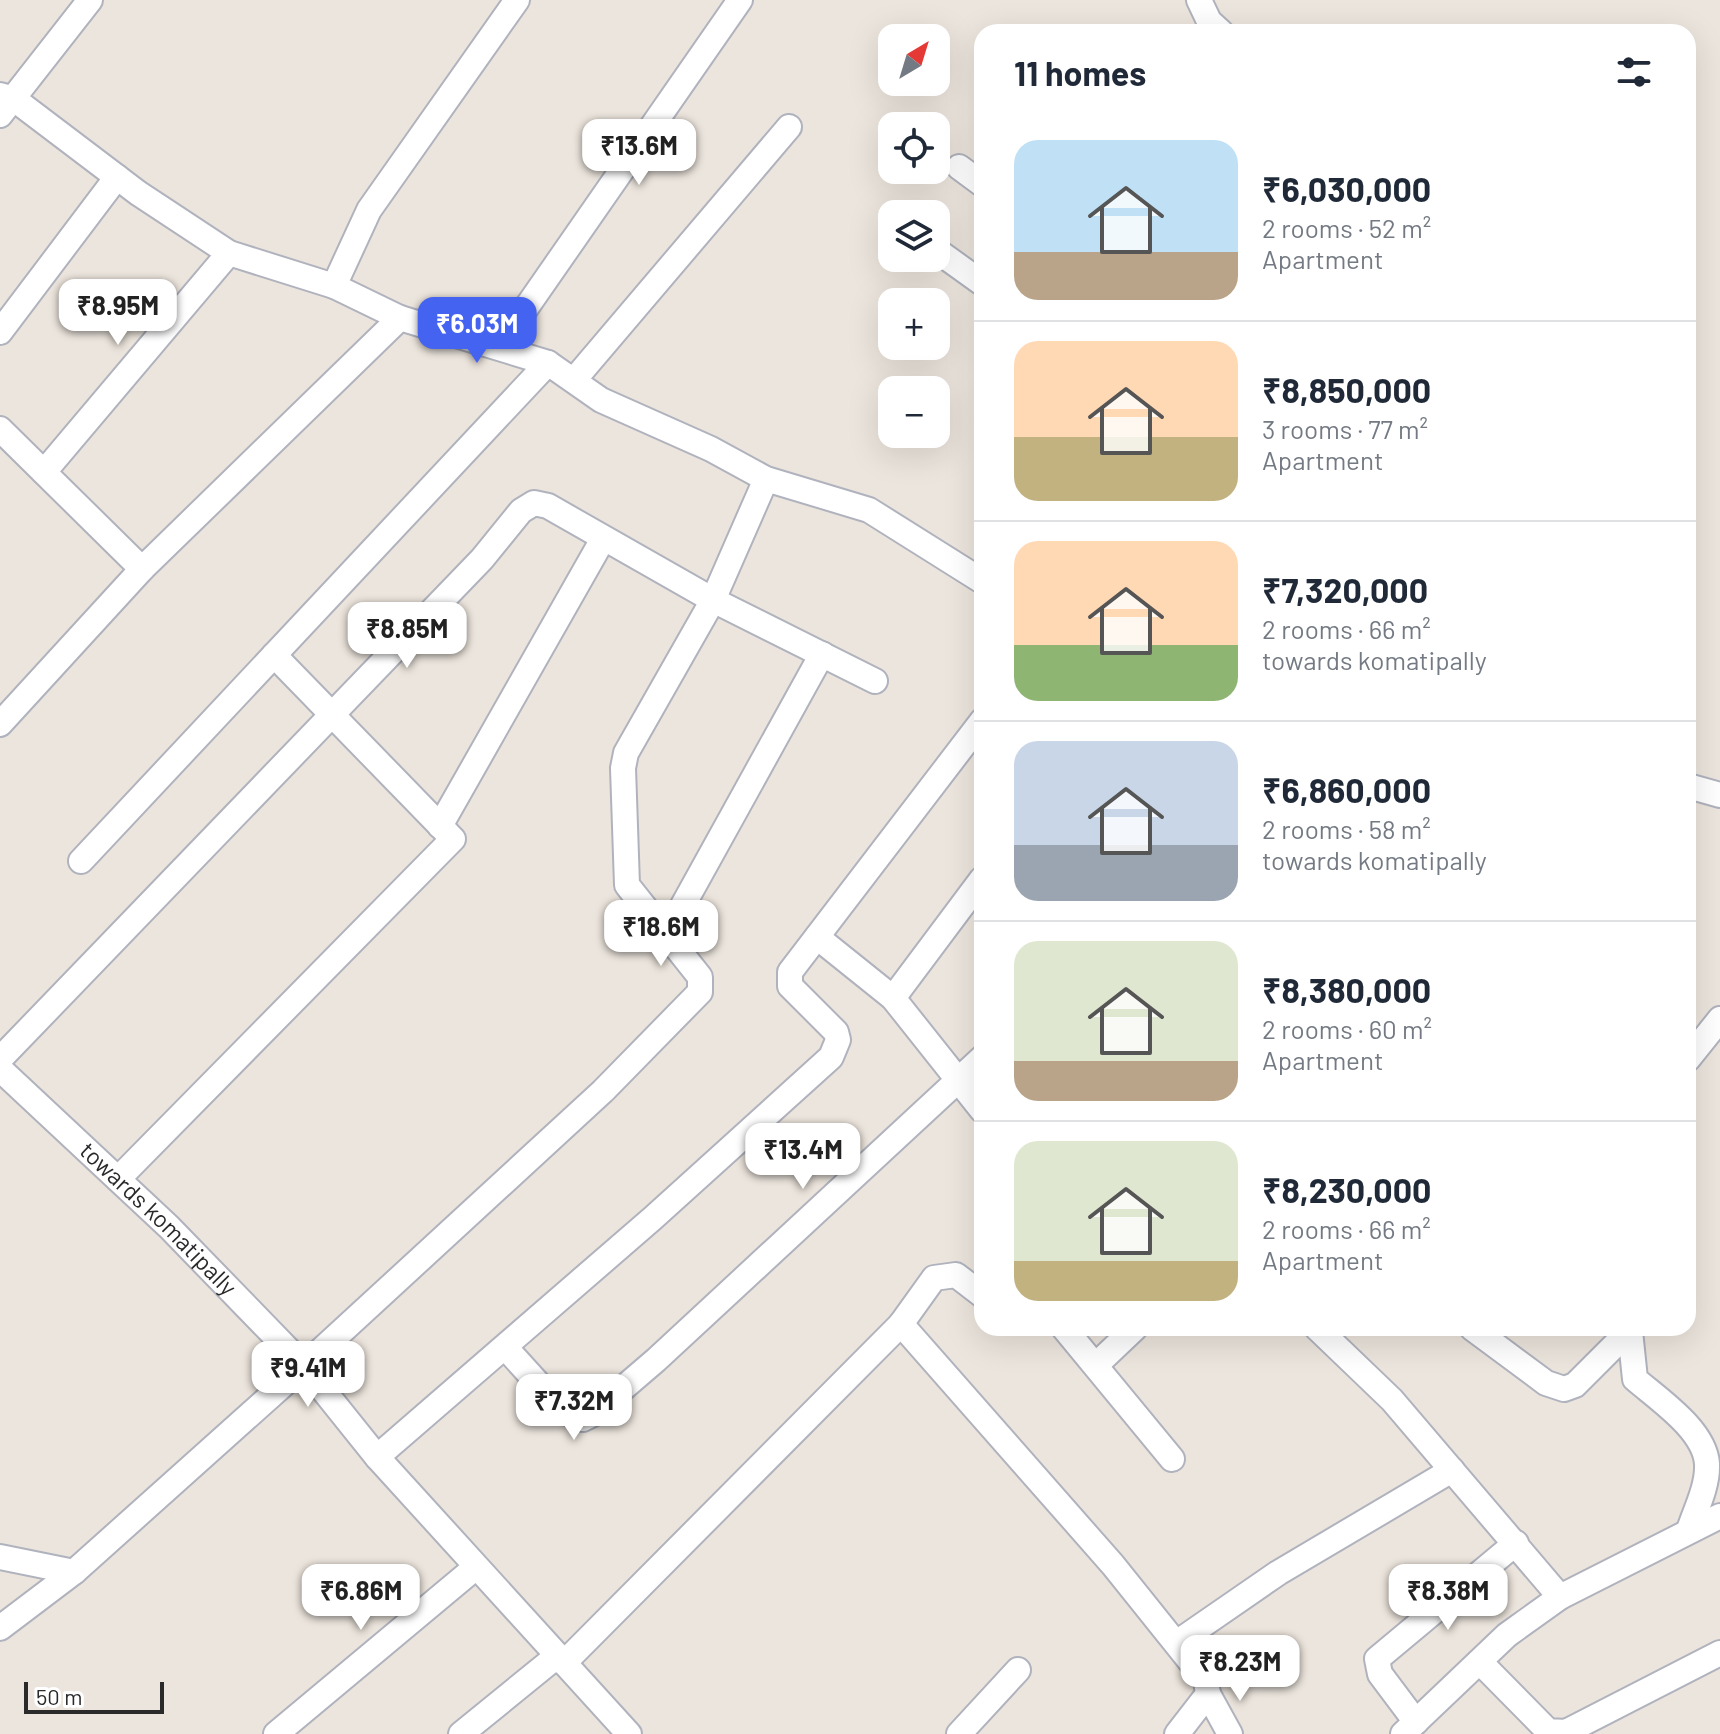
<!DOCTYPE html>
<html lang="en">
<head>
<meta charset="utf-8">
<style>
  body { margin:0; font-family:Barlow,sans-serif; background:#f6f6f7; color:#1f2937; height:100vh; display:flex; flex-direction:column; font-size:30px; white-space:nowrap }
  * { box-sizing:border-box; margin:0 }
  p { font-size:26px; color:#747a83 }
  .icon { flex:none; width:44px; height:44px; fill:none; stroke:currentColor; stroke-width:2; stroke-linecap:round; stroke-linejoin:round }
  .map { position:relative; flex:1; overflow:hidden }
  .panel { position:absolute; left:974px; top:24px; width:722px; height:1312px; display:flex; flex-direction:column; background:#fff; border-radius:24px; box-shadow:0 8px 32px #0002 }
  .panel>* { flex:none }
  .needle { width:52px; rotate:38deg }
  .controls { position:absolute; left:878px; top:24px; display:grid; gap:16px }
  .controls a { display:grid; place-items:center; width:72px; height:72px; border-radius:16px; background:#fff; box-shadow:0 8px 32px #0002; font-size:40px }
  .scale { position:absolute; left:24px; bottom:20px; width:140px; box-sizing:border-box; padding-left:8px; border:4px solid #2a2a2a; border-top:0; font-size:22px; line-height:28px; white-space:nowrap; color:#2a2a2a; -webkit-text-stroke:6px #fff; paint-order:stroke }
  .price { position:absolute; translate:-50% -68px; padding:0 18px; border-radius:16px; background:#fff; color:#222; font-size:26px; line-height:52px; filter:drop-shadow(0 2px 4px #0008) }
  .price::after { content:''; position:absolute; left:50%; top:48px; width:24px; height:18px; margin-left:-12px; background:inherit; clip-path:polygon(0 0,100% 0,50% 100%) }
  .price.current { background:#4563f1; color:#fff }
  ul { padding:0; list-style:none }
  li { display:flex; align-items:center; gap:24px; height:200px; padding:0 40px }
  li+li { border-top:2px solid #e0e1e3 }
  li span { display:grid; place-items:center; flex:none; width:224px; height:160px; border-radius:24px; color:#555 }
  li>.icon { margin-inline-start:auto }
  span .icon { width:96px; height:96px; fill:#fffc; stroke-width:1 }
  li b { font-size:34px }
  h2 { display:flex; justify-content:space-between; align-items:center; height:96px; padding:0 40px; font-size:34px }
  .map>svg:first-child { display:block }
</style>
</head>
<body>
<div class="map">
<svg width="1720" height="1734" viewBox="0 0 1720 1734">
  <rect width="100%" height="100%" fill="#ece5dd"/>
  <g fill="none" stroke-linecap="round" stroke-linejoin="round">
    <defs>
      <g id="minor">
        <path d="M1199,0L1209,21L1221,32"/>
        <path d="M0,95L14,99L138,193L229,253L334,286L400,318L548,363L601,400L711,449L766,479L869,510L982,581"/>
        <path d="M0,115L90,0"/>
        <path d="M959,167L982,184"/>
        <path d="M936,250L982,283"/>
        <path d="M334,286L369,210L517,0"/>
        <path d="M0,332L117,177"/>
        <path d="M499,347L740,0"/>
        <path d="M574,380L789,127"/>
        <path d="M0,429L142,569"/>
        <path d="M44,472L229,253"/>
        <path d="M0,724L142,569L400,318"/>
        <path d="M1688,786L1720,795"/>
        <path d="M440,826L603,539"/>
        <path d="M81,861L548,363"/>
        <path d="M666,936L822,654"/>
        <path d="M817,937L893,998L982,1110"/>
        <path d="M893,998L982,879"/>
        <path d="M0,1059L482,559L521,511L534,503L548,506L713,600L875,681"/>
        <path d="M1688,1059L1720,1019"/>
        <path id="s1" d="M0,1069L169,1227L304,1366L377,1457L629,1734"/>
        <path d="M118,1179L453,839L274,655"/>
        <path d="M982,1295L956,1275L934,1278L901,1324L1113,1565L1206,1681L1208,1694L1177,1734"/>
        <path d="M1064,1328L1172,1459"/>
        <path d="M1317,1328L1392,1400L1560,1597"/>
        <path d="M1472,1328L1546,1383L1564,1389L1575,1385L1632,1328"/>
        <path d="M1630,1331L1635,1379C1658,1399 1705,1430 1707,1464C1708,1486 1696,1509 1689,1530"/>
        <path d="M505,1347L563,1411L583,1419L593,1414L656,1360L982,1058"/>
        <path d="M1096,1365L1135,1328"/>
        <path d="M377,1457L653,1218L831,1057L838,1040L836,1032L790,986V972L982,721"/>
        <path d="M0,1557L74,1572"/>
        <path d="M0,1628L74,1572L304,1366L603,1091L700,992V977L627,885L623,768L626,753L713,600L766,479"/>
        <path d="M1178,1642L1278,1573L1452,1470"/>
        <path d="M1480,1662L1548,1731L1566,1732L1720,1653"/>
        <path d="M564,1663L901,1324"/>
        <path d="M1208,1694L1230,1734"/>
        <path d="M1416,1722L1380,1674L1377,1659L1516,1543"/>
        <path d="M276,1734L476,1567"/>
        <path d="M461,1734L557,1656"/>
        <path d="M959,1734L1018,1670"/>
        <path d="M1403,1734L1507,1635L1560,1597L1720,1516"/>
      </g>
    </defs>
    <use href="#minor" stroke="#b0b3bd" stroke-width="28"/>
    <use href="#minor" stroke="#fff" stroke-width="24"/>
  </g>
  <g text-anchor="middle" stroke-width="6" stroke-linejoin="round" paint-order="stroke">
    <g font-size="24" fill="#2a2a2a" stroke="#fff">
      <text dy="8" stroke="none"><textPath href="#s1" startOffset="218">towards komatipally</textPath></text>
    </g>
  </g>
</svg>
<div class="controls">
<a><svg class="needle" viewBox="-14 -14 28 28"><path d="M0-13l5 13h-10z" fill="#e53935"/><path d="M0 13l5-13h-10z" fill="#747a83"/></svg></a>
<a><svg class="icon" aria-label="locate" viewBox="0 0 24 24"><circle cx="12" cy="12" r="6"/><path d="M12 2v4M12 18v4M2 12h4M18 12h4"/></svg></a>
<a><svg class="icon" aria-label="layers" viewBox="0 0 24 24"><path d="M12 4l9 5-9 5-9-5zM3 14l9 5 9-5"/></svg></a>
<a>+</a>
<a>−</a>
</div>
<div class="scale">50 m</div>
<b class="price" style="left:639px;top:187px">₹13.6M</b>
<b class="price" style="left:118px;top:347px">₹8.95M</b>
<b class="price current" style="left:477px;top:365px">₹6.03M</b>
<b class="price" style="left:407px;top:670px">₹8.85M</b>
<b class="price" style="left:661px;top:968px">₹18.6M</b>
<b class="price" style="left:803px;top:1191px">₹13.4M</b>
<b class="price" style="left:308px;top:1409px">₹9.41M</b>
<b class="price" style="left:574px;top:1442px">₹7.32M</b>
<b class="price" style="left:361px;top:1632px">₹6.86M</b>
<b class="price" style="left:1448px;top:1632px">₹8.38M</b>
<b class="price" style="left:1240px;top:1703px">₹8.23M</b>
<section class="panel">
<h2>11 homes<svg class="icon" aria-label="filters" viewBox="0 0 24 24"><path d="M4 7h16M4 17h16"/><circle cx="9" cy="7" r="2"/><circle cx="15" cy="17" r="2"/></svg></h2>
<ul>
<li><span style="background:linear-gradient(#bfe0f5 70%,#b9a48a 0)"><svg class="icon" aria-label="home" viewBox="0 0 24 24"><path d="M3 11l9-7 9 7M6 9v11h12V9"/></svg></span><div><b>₹6,030,000</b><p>2 rooms · 52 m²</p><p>Apartment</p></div></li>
<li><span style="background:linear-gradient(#ffd9b3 60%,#c2b280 0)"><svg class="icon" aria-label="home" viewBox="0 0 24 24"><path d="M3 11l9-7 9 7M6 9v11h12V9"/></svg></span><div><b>₹8,850,000</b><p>3 rooms · 77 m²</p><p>Apartment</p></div></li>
<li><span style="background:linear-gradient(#ffd9b3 65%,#8fb573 0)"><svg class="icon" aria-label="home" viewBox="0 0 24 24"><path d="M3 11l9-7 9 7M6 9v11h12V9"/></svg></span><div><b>₹7,320,000</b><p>2 rooms · 66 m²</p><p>towards komatipally</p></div></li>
<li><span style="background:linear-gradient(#c9d6e8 65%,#9aa5b1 0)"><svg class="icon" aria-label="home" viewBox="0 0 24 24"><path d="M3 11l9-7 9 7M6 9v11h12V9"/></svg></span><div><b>₹6,860,000</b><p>2 rooms · 58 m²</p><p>towards komatipally</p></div></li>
<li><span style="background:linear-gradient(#dfe7d0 75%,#b9a48a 0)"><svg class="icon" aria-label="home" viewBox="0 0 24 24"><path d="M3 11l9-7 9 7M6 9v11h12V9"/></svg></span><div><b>₹8,380,000</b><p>2 rooms · 60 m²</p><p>Apartment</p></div></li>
<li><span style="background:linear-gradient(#dfe7d0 75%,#c2b280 0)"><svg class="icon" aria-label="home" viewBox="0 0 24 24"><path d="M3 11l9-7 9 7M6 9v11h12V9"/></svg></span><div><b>₹8,230,000</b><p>2 rooms · 66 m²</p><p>Apartment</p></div></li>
</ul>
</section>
</div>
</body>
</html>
